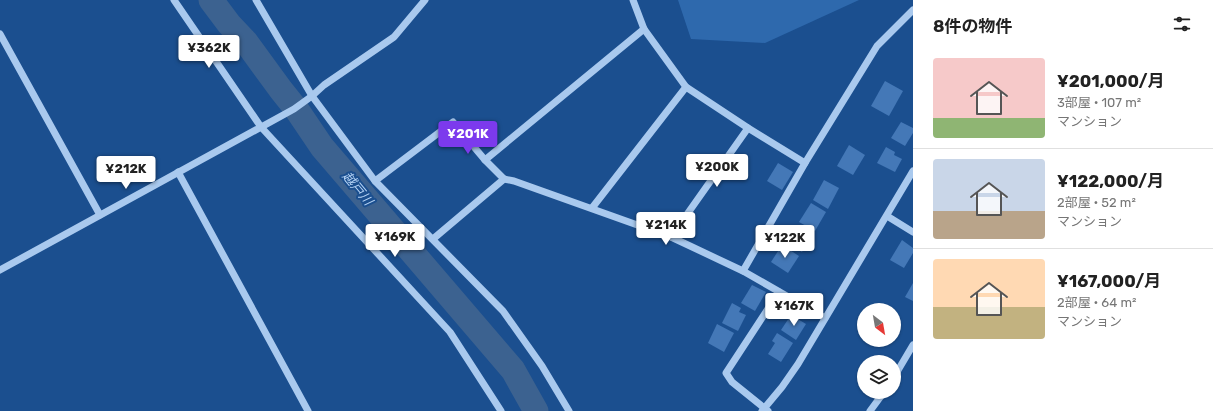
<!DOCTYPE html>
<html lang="ja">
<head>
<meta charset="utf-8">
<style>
  body { margin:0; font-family:Rubik,"Noto Sans JP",sans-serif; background:#f2f2f2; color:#222; height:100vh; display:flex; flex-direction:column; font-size:15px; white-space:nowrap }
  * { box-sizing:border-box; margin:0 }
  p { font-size:13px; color:#767676 }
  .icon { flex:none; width:22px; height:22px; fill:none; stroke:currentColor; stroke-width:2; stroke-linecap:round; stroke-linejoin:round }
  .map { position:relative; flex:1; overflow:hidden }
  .drawer { display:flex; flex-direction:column; background:#fff; width:300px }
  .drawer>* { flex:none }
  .needle { width:26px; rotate:149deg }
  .controls { position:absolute; left:857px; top:303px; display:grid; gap:8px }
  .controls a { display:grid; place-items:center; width:44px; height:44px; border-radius:50%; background:#fff; box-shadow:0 1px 3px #0004; font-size:20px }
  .price { position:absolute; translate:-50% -34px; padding:0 9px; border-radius:4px; background:#fff; color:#222; font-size:13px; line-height:26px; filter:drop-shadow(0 1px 2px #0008) }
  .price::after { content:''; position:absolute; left:50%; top:24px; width:12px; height:9px; margin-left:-6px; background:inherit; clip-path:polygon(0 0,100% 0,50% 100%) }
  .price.active { background:#7c3aed; color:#fff }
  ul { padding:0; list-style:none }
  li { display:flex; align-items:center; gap:12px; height:100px; padding:0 20px }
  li+li { border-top:1px solid #e0e0e0 }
  li span { display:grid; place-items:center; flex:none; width:112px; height:80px; border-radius:4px; color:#555 }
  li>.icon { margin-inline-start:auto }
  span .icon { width:48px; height:48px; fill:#fffc; stroke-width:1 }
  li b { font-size:17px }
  h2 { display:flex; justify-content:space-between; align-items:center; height:48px; padding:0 20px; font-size:17px }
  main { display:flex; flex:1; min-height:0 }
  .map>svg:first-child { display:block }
</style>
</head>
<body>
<main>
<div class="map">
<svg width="913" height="411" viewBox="0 0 913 411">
  <rect width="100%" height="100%" fill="#1b4f8f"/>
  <path fill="#2e69ad" d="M678,0H859L765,43L691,39Z"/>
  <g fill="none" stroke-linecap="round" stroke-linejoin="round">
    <path stroke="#3c6290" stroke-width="25" d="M211,0L229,24L246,42L281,90L297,110L322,147L513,370L536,411"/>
  </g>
  <g fill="#4478b7">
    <path d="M885,81L903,91L889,116L871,106Z"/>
    <path d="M901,122L913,128V133L905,146L891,138Z"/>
    <path d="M849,145L865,155L853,175L837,166Z"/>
    <path d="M886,147L895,152L894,155L902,159L895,172L877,163Z"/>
    <path d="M778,163L793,172L782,190L767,181Z"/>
    <path d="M824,180L839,188L828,209L813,200Z"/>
    <path d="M811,203L826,212L815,231L799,222Z"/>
    <path d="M796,228L811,236L802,252L787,244Z"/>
    <path d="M902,240L913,248V253L904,268L890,260Z"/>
    <path d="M782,245L799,256L788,273L771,262Z"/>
    <path d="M913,283V301L905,297Z"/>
    <path d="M752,285L766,292L755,311L741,303Z"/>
    <path d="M732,303L741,308L739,312L746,315L738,331L722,323Z"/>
    <path d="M791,315L806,324L796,340L781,330Z"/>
    <path d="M717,324L734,333L724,352L708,343Z"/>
    <path d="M777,333L793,343L781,362L768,354L775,343L772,341Z"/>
  </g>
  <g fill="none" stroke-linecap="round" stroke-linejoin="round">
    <g stroke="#a9c9ee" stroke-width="7">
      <path d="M174,0L261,127L450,332L501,411"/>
      <path d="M256,0L312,96L375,181L503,311L542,366L569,411"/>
      <path d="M633,0L644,29L686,87L748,128L805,163"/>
      <path d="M0,34L100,215"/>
      <path d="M485,160L644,29"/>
      <path d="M178,172L308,411"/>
      <path d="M504,179L514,181L671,237L743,271L825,318"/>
      <path d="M375,181L453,122L485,160L504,179L433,239"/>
      <path d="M592,208L686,87"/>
      <path d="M887,216L913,232"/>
      <path d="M671,237L748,128"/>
      <path d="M0,270L294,109L312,96L324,85L394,37L425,0"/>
      <path d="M743,271L805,163L877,46L913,10"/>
      <path d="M894,377L913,345"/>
      <path d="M762,411L782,387L798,364L913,171"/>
      <path d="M768,411L732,382L726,373L779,292"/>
      <path d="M870,411L884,392"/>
    </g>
  </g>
  <g text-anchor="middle" stroke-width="4" stroke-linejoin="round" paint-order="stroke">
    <g font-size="13" font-style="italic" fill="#b5d3f5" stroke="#1b4f8f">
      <text transform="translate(358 188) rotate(50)" y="5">越戸川</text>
    </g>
  </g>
</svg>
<div class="controls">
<a><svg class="needle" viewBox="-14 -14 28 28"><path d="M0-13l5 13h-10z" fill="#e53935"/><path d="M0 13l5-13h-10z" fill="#767676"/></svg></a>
<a><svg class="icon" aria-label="layers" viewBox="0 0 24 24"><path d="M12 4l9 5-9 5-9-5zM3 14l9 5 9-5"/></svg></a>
</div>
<b class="price" style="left:209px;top:69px">¥362K</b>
<b class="price active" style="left:468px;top:155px">¥201K</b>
<b class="price" style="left:717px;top:188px">¥200K</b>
<b class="price" style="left:126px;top:190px">¥212K</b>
<b class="price" style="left:666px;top:246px">¥214K</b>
<b class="price" style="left:395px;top:258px">¥169K</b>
<b class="price" style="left:785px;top:259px">¥122K</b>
<b class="price" style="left:794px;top:327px">¥167K</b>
</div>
<section class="drawer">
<h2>8件の物件<svg class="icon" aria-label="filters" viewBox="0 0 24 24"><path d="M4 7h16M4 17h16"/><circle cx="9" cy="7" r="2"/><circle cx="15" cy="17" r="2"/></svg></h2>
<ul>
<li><span style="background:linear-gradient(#f6c9c9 75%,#8fb573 0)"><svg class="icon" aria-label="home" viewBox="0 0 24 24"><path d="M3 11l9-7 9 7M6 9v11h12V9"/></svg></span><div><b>¥201,000/月</b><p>3部屋 · 107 m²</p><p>マンション</p></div></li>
<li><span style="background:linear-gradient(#c9d6e8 65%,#b9a48a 0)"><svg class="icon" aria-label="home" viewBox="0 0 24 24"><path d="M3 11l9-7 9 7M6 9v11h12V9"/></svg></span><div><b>¥122,000/月</b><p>2部屋 · 52 m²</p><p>マンション</p></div></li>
<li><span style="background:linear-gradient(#ffd9b3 60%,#c2b280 0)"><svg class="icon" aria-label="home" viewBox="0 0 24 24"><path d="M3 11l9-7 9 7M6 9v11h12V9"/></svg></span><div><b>¥167,000/月</b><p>2部屋 · 64 m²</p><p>マンション</p></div></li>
</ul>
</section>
</main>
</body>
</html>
